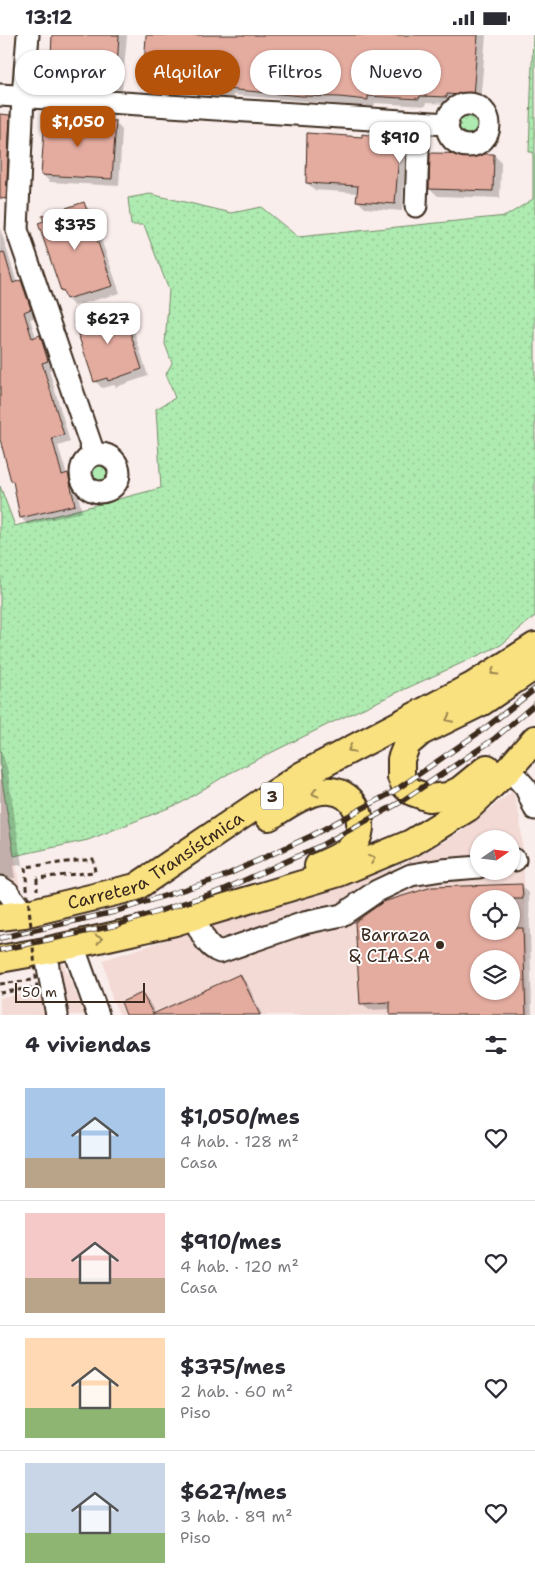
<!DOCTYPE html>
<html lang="es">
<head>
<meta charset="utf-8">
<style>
  body { margin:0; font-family:"Shantell Sans",sans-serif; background:#f2f2f3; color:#2b2b33; height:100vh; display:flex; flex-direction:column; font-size:19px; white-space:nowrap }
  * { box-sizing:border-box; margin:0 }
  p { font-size:16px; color:#7c7c81 }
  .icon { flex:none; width:28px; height:28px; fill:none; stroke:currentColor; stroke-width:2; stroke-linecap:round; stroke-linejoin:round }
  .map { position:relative; height:980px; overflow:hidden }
  .panel { display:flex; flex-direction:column; background:#fff; flex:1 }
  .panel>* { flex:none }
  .top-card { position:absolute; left:15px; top:15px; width:505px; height:45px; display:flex; gap:10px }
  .needle { width:32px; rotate:76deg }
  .fabs { position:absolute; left:470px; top:795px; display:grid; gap:10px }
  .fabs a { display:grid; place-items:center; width:50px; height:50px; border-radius:50%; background:#fff; box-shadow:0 1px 4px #0004; font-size:25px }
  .scale { position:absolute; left:15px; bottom:12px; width:130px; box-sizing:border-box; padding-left:5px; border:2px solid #3b2a1e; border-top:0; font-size:14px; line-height:18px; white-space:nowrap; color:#3b2a1e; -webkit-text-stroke:4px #fff; paint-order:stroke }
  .price { position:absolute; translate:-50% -42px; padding:0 11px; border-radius:10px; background:#fff; color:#222; font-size:16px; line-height:32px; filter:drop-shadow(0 1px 2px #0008) }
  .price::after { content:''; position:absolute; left:50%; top:30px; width:15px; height:11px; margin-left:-8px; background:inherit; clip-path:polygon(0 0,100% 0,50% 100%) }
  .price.selected { background:#b45309; color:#fff }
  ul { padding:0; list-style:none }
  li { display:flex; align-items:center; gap:15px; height:125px; padding:0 25px }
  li+li { border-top:1px solid #e1e1e2 }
  li span { display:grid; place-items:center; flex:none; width:140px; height:100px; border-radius:0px; color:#555 }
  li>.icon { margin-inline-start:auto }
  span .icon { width:60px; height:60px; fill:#fffc; stroke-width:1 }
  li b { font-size:21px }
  h2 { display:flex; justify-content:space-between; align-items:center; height:60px; padding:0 25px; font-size:21px }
  .pill { padding:0 18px; border-radius:22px; background:#fff; box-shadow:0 1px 4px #0004; font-size:18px; line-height:45px }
  .pill.selected { background:#b45309; color:#fff }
  .status { display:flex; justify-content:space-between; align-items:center; height:35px; padding:0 25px; background:#fff; direction:ltr }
  .status svg { height:14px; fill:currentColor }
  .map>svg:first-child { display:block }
</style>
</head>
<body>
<div class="status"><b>13:12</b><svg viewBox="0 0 49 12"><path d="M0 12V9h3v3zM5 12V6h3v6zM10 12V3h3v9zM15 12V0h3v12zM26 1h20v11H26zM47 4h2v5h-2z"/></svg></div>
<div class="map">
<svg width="535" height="980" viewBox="0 0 535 980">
  <defs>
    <pattern id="grass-dots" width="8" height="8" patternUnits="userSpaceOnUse" patternTransform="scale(1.25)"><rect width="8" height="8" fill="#aeebb1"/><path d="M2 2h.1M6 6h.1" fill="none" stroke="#97ca98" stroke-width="1.8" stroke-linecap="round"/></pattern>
    <pattern id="park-crowns" width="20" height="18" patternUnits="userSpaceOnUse" patternTransform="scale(1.25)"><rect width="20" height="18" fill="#aeebb1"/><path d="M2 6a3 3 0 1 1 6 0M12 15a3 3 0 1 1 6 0" fill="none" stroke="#97ca98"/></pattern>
  </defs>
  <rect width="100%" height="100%" fill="#faeeec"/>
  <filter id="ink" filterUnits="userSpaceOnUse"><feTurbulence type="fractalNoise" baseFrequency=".02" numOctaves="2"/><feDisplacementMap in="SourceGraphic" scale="10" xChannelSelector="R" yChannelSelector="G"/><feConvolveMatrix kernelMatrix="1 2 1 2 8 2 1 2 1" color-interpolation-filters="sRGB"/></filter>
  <g filter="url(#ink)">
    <g fill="#f3dad5" fill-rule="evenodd">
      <path d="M0,732L22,866L0,869Z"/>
      <path d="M513,756L520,783L523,815L529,980H120L112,964L103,925L402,830L459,798ZM479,804H511V836H479ZM479,864H511V896H479ZM479,924H511V956H479Z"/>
      <path d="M62,925L85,980H0V963L42,956V931Z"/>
    </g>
    <path fill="url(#grass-dots)" stroke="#748a68" d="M533,0H535V581L501,610L331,688L228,739L181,768L88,805L14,821L0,732V451L15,491L161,453L156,374L175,363L166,339L172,328L165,309L169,255L144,190H131L128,163L150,159L232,178L261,172L298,202L506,181L533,164V117H529Z"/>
    <g fill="url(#park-crowns)" stroke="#748a68">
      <circle cx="469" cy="90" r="14"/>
      <circle cx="100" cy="438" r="14"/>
    </g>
    <g fill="#0003" fill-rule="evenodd">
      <path d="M53,0H127L122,55L58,49L51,42Z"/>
      <path d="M147,0H486L480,68L454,66V69L426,68V71L375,68L374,72L233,60V63L177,58V61L152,57L144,50Z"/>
      <path d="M0,81H9L16,89L13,158L0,157Z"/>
      <path d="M115,87L122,95L119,151L50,147L43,140Z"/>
      <path d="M399,106L406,113L402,176L365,173L358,166V158L315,155L307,148Z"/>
      <path d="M494,120L501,127L500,163L438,161L430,154Z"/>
      <path d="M83,168L91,176L120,258L74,271L67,264L62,255Z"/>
      <path d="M0,193L17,248L21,247L28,254L37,282L30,284L36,302L39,301L47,308L55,333L49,335L70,407L58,411L67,440L75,447L82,477L28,490L21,483L14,447L0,396Z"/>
      <path d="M121,270L128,277L148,341L116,352L114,350L102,353L95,346Z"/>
      <path d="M0,713L7,732L22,830L13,831L15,843L0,844Z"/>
      <path d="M522,851L529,858L532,980H392L391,974L369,975L362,968L356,887ZM479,864H511V896H479ZM479,924H511V956H479Z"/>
      <path d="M240,941L247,948L262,980H128L142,960L149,967L156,979Z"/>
    </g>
    <g fill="#e4ab9f" stroke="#3b2a1e" fill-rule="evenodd">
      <path d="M52,0H119L116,49L50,43Z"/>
      <path d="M146,0H478L473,61L447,59V62L420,61L419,64L368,61V65L339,62L302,61L226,54V56L170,51V54L143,51Z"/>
      <path d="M0,79L10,80L6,164L0,163Z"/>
      <path d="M45,81L116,86L112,144L41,140Z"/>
      <path d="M307,98L362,102V99L400,105L395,169L356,166L358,151L306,148Z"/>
      <path d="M430,118L494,119L493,156L429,154Z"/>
      <path d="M84,167L113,251L66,264L63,255L61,256L38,188L44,186L42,181Z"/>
      <path d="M4,217L13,248L21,245L31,274L24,277L32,303L40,300L48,326L42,328L64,400L52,403L62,440L68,438L75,470L20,483L13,446H11L0,404V218Z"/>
      <path d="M121,269L142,334L108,346L107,343L94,347L74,287Z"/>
      <path d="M522,849L523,864H479V896H511V893H523L526,980H390V967L360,969L355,887L383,867L432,852ZM479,924H511V956H479Z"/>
      <path d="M240,939L260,980H126L121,967L142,958L153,979Z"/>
    </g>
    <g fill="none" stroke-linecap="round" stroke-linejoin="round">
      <defs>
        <g id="minor">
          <path d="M28,0L23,61L17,195L94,419"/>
          <path d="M0,60L448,89"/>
          <circle cx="468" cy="90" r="21"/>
          <path d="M416,171L419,87"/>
          <circle cx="100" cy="438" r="19"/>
          <path d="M509,734L526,753L535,774"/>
          <path d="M511,825H515"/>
          <path d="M0,852L8,857L24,879"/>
          <path d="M193,881C200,894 205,912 220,917L304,888L342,880L377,856L411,840L442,835L479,832"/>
          <path d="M73,910L98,980"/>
          <path d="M45,916L57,980"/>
        </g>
        <g id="major">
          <path d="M487,733L460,755L448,761L429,763L412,757L405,751L401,742V724L407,709L421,697L482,667L535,631"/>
          <path d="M269,782C286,771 309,754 331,756C355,758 367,786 356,806C348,819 332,825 318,831"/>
          <path id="s1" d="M0,882L24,879L136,852L302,740L474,650L535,611"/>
          <path d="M0,924L45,916L175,887L339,838L411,808L468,773L509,734L535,704"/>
        </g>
      </defs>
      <use href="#minor" stroke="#3b2a1e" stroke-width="25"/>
      <use href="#major" stroke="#3b2a1e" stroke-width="30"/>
      <g stroke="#3b2a1e" stroke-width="3" stroke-dasharray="5 4" stroke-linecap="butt">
        <path d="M37,843V855"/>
        <path d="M0,949L32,945"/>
      </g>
      <use href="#minor" stroke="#fff" stroke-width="21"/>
      <use href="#major" stroke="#fae180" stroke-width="26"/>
      <defs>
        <g id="rail">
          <path d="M0,903L114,877L220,843L311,801L393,757L484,694L535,654"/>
          <path d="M0,915L117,890L223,855L320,811L399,768L494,704L535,669"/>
        </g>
      </defs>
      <use href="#rail" stroke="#3b2a1e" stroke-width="5.5"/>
      <use href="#rail" stroke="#fff" stroke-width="4" stroke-dasharray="11" stroke-linecap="butt"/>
      <path stroke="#3b2a1e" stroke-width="3" stroke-dasharray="5 4" stroke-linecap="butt" d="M0,958L37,952L25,832L93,824L95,837L37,843"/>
    </g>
    <defs><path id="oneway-chevron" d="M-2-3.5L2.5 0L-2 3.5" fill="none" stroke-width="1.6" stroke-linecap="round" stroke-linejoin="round" transform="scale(1.25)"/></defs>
    <g stroke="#9a864f">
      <use href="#oneway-chevron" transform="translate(494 637) rotate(148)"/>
      <use href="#oneway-chevron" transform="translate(449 684) rotate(154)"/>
      <use href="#oneway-chevron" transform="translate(351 714) rotate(152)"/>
      <use href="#oneway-chevron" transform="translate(315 758) rotate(166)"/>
      <use href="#oneway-chevron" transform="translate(372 824) rotate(-22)"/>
      <use href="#oneway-chevron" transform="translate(99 904) rotate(-13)"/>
    </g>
  </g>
  <circle fill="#3b2a1e" stroke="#fff" stroke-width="2" cx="440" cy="910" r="5"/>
  <g text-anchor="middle" stroke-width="4" stroke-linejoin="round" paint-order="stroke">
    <rect fill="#fff" stroke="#766a62" stroke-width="1" x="261" y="747.5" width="22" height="27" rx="4"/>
    <g font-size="16" font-weight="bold" fill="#3b2a1e">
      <text x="272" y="767">3</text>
    </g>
    <g font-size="18" fill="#3b2a1e" stroke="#fff">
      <text dy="6" stroke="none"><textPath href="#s1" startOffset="168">Carretera Transístmica</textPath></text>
    </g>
    <g font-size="18" fill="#3b2a1e" stroke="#fff" text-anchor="end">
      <text x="430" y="906">Barraza<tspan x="430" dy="21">&amp; CIA.S.A</tspan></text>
    </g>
  </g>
</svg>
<div class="fabs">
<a><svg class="needle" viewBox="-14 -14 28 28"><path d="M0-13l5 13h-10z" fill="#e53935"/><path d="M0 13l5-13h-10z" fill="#7c7c81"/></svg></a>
<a><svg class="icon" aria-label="locate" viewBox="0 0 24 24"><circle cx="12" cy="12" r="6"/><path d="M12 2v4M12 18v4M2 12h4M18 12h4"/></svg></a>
<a><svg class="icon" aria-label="layers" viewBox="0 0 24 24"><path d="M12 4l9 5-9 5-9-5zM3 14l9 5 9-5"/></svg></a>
</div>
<div class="scale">50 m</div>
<b class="price selected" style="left:78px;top:113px">$1,050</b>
<b class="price" style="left:400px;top:129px">$910</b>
<b class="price" style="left:75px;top:216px">$375</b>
<b class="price" style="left:108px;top:310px">$627</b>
<div class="top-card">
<a class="pill">Comprar</a>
<a class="pill selected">Alquilar</a>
<a class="pill">Filtros</a>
<a class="pill">Nuevo</a>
</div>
</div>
<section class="panel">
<h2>4 viviendas<svg class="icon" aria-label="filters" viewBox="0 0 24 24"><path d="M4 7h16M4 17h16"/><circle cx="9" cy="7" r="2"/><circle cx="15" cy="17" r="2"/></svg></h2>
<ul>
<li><span style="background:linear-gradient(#a9c7e8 70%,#b9a48a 0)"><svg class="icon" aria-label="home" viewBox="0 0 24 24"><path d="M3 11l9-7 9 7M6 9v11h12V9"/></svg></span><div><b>$1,050/mes</b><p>4 hab. · 128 m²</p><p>Casa</p></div><svg class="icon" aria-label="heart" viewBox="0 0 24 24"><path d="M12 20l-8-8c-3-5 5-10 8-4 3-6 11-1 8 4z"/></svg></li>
<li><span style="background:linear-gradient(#f6c9c9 65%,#b9a48a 0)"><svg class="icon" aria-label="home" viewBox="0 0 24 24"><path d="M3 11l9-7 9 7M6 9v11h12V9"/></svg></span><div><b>$910/mes</b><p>4 hab. · 120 m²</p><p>Casa</p></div><svg class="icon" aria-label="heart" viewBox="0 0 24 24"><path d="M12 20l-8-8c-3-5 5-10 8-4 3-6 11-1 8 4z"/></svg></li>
<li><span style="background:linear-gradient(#ffd9b3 70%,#8fb573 0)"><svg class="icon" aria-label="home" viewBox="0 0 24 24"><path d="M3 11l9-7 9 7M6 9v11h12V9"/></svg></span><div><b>$375/mes</b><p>2 hab. · 60 m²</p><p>Piso</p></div><svg class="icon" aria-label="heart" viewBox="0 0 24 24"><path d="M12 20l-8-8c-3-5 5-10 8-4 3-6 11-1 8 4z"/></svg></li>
<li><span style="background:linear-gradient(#c9d6e8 70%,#8fb573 0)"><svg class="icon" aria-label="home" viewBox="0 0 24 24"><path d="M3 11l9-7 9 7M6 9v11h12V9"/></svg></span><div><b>$627/mes</b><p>3 hab. · 89 m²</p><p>Piso</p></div><svg class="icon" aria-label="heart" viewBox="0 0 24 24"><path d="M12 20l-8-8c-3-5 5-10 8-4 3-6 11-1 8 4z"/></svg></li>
</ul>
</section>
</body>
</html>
